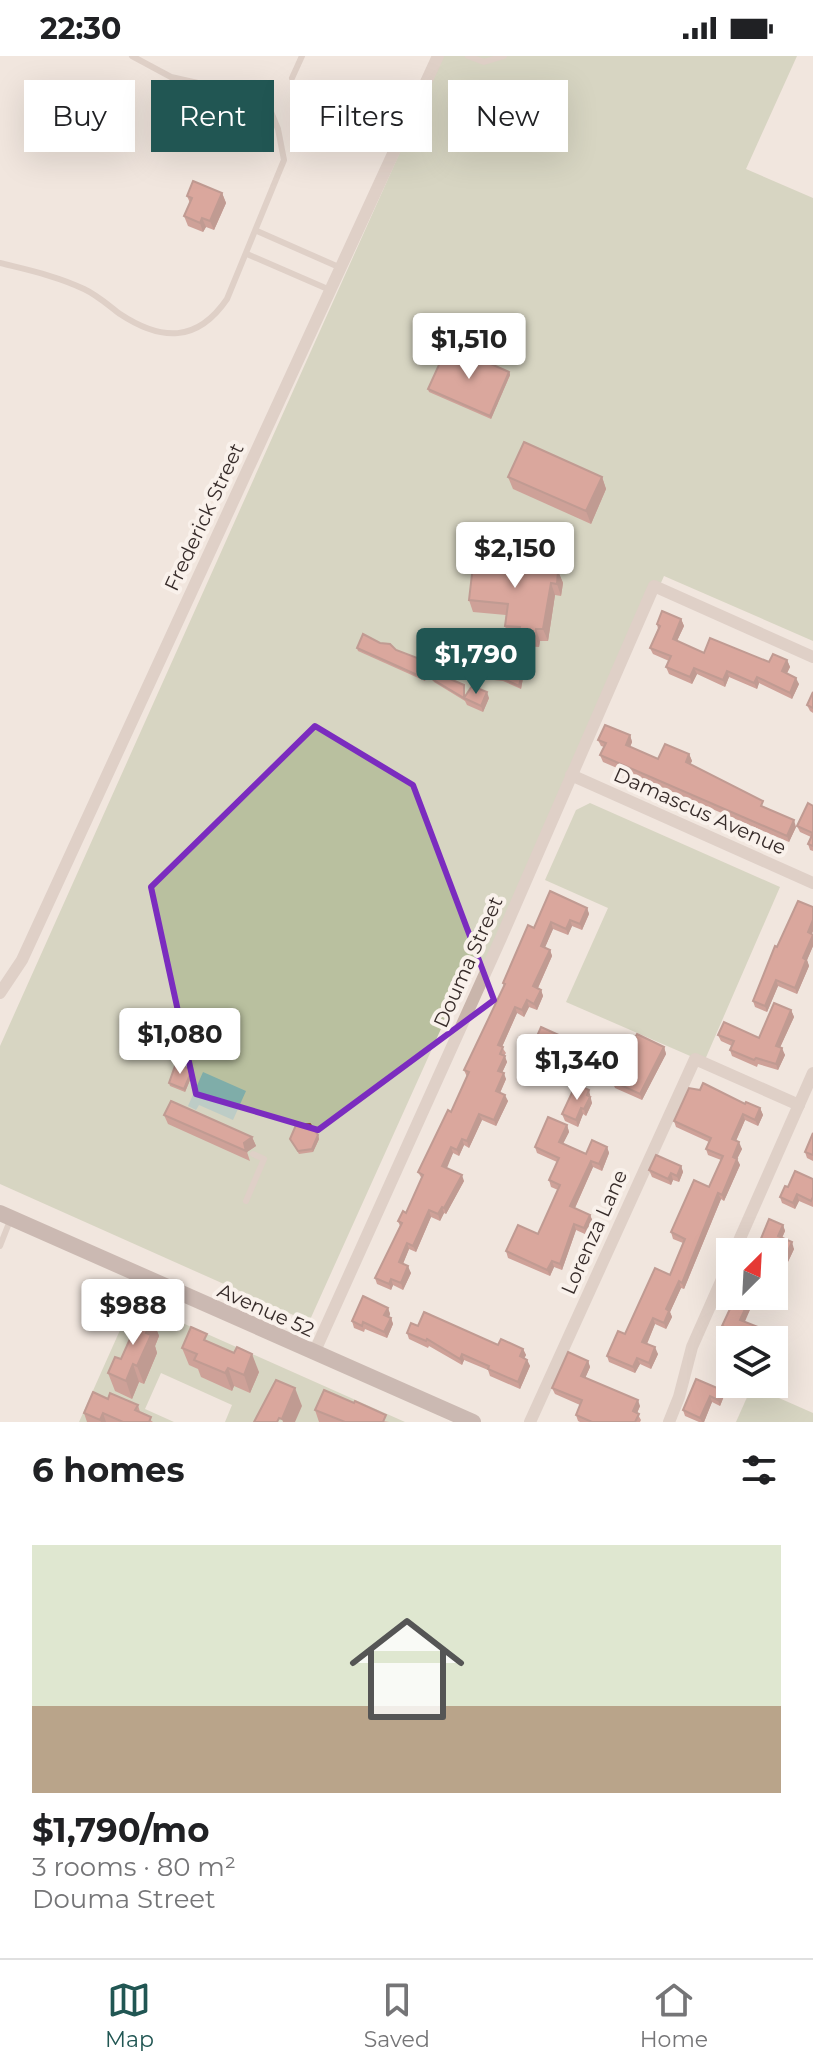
<!DOCTYPE html>
<html lang="en">
<head>
<meta charset="utf-8">
<style>
  body { margin:0; font-family:Montserrat,sans-serif; background:#f2f2f2; color:#202124; height:100vh; display:flex; flex-direction:column; font-size:30px; white-space:nowrap }
  * { box-sizing:border-box; margin:0 }
  p { font-size:26px; color:#757577 }
  .icon { flex:none; width:44px; height:44px; fill:none; stroke:currentColor; stroke-width:2; stroke-linecap:round; stroke-linejoin:round }
  .map { position:relative; height:1366px; overflow:hidden }
  .panel { display:flex; flex-direction:column; background:#fff; flex:1 }
  .panel>* { flex:none }
  .top-card { position:absolute; left:24px; top:24px; width:766px; height:72px; display:flex; gap:16px }
  .needle { width:52px; rotate:24deg }
  .buttons { position:absolute; left:716px; top:1182px; display:grid; gap:16px }
  .buttons a { display:grid; place-items:center; width:72px; height:72px; border-radius:0px; background:#fff; box-shadow:0 8px 32px #0002; font-size:40px }
  .price { position:absolute; translate:-50% -68px; padding:0 18px; border-radius:8px; background:#fff; color:#222; font-size:26px; line-height:52px; filter:drop-shadow(0 2px 4px #0008) }
  .price::after { content:''; position:absolute; left:50%; top:48px; width:24px; height:18px; margin-left:-12px; background:inherit; clip-path:polygon(0 0,100% 0,50% 100%) }
  .price.selected { background:#215653; color:#fff }
  ul { padding:0; list-style:none }
  li { display:grid; align-content:center; gap:16px; height:424px; padding:0 32px }
  li+li { border-top:2px solid #e0e0e0 }
  li span { display:grid; place-items:center; height:248px; border-radius:0px; color:#555 }
  li>.icon { margin-inline-start:auto }
  span .icon { width:144px; height:144px; fill:#fffc; stroke-width:1 }
  li b { font-size:34px }
  h2 { display:flex; justify-content:space-between; align-items:center; height:96px; padding:0 32px; font-size:34px }
  .tag { padding:0 28px; border-radius:0px; background:#fff; box-shadow:0 8px 32px #0002; font-size:28px; line-height:72px }
  .tag.selected { background:#215653; color:#fff }
  .status { display:flex; justify-content:space-between; align-items:center; height:56px; padding:0 40px; background:#fff; direction:ltr }
  .status svg { height:22px; fill:currentColor }
  .menu { display:flex; justify-content:space-around; align-items:center; height:112px; border-top:2px solid #e0e0e0; background:#fff; font-size:22px; color:#757577 }
  .menu a { display:grid; justify-items:center; gap:4px }
  .menu .selected { color:#215653 }
  .map>svg:first-child { display:block }
</style>
</head>
<body>
<div class="status"><b>22:30</b><svg viewBox="0 0 49 12"><path d="M0 12V9h3v3zM5 12V6h3v6zM10 12V3h3v9zM15 12V0h3v12zM26 1h20v11H26zM47 4h2v5h-2z"/></svg></div>
<div class="map">
<svg width="813" height="1366" viewBox="0 0 813 1366">
  <rect width="100%" height="100%" fill="#f1e6de"/>
  <g fill="#b9c09f">
    <path d="M443,0H797L746,113L813,142V585L664,520L489,911L472,904L309,1266L0,1128V990Z"/>
    <path d="M590,747L780,831L704,1006L566,946L608,852L545,824L576,754Z"/>
    <path d="M133,1245L405,1366H225L232,1349L161,1317L145,1353L174,1366H79Z"/>
    <path d="M752,1330L813,1357V1366H736Z"/>
  </g>
  <path fill="#7fada9" d="M203,1016L246,1035L233,1064L199,1049L196,1054L188,1050Z"/>
  <g fill="none" stroke-linecap="round" stroke-linejoin="round">
    <g stroke="#c9b5ab" stroke-width="6">
      <path d="M468,0L484,6L504,0"/>
      <path d="M292,22L302,0"/>
      <path d="M257,175L341,212"/>
      <path d="M247,198L330,234"/>
      <path d="M0,207C28,214 57,220 84,233C97,239 108,249 120,258C161,285 197,287 227,243L284,104L278,73L271,56L258,45L229,34L171,21L132,0"/>
      <path d="M246,1145L264,1103L253,1098"/>
      <path d="M0,1190L11,1162"/>
    </g>
    <g stroke="#c9b5ab" stroke-width="12">
      <path d="M571,719L813,827"/>
      <path d="M0,937L22,904L438,0"/>
      <path d="M734,1196L813,1017"/>
      <path d="M314,1297L501,882L654,530L813,601"/>
      <path d="M530,1366L695,1003L799,1049"/>
      <path d="M669,1366L679,1341L692,1291L730,1205"/>
    </g>
    <path stroke="#9d847c" stroke-width="16" d="M0,1157L473,1366"/>
  </g>
  <g fill="#a44e44">
    <path d="M222,137L226,147L214,174L206,171L203,176L188,170L184,160L190,147L187,140Z"/>
    <path d="M509,316L510,319L491,363L429,336L428,333Z"/>
    <path d="M508,421H602L606,433L591,468L513,433Z"/>
    <path d="M555,515H558L563,527L561,540L555,539L548,585H540L539,591L523,590L521,583L509,582L505,570L506,559L473,556L469,544Z"/>
    <path d="M681,563L684,570L677,585L704,597L769,606L787,604L790,611L787,617L799,628L792,643L759,627L757,633L729,621L725,631L697,618L692,628L669,618L666,611L669,605L653,598L650,592L658,573L657,568Z"/>
    <path d="M380,587L429,610L425,625L358,595L357,592Z"/>
    <path d="M469,601L470,605L464,621L437,618L464,629L465,641L489,642L483,656L467,649L465,645L434,626L432,623L435,617L433,614Z"/>
    <path d="M524,608L525,611L521,633L503,625L485,623L484,620Z"/>
    <path d="M813,636V657L810,655L807,649Z"/>
    <path d="M630,679L632,686L630,691L658,703L689,698L692,705L690,708L765,751L796,771L789,786L603,706L600,699L604,691L601,690L598,684Z"/>
    <path d="M813,750V795L810,794L808,788L811,781L800,776L797,770Z"/>
    <path d="M813,851V875L812,878H813V890L807,904L809,910L797,938L778,930L767,956L755,951L753,945L777,891Z"/>
    <path d="M587,852L589,858L582,874L572,870L568,879L553,873L545,891L550,894L552,900L538,932L541,934L543,940L537,954L529,951L524,961L517,957L502,991L506,997L504,1000L507,1006L502,1017L506,1023L500,1037L508,1045L496,1070L482,1064L469,1092L464,1089L459,1100L453,1097L446,1112L464,1125L446,1158L444,1157L440,1165L431,1161L416,1196L409,1193L403,1208L411,1217L403,1234L393,1229L391,1234L377,1228L375,1222L400,1170L398,1165L406,1157L422,1123L418,1116L451,1056L467,1021L464,1014L504,931L503,927L534,872Z"/>
    <path d="M791,954L794,961L780,991L785,999L778,1014L758,1008L757,1011L732,1000L730,994L732,990L721,985L718,979L759,982Z"/>
    <path d="M561,980L563,986L548,1020L529,1011L526,1005Z"/>
    <path d="M664,991L666,998L642,1044L615,1032L612,1025Z"/>
    <path d="M193,1017L185,1036L170,1030L169,1027Z"/>
    <path d="M592,1040L590,1043L592,1047L586,1060L583,1058L578,1071L565,1065L562,1058Z"/>
    <path d="M745,1048L760,1052L763,1059L758,1070L745,1064L736,1085L742,1093L737,1103L740,1109L724,1145L721,1143L684,1233L681,1232L670,1256L672,1261L666,1273L655,1268L647,1288L658,1298L651,1313L640,1308L635,1317L609,1306L607,1300L670,1219L683,1187L673,1183L671,1176L709,1131L721,1104L708,1099L706,1093L709,1086L676,1071L674,1065Z"/>
    <path d="M164,1059L252,1081L256,1090L247,1096L250,1105L168,1068Z"/>
    <path d="M567,1069L569,1076L563,1087L586,1098L607,1091L609,1097L602,1115L593,1111L575,1152L590,1159L593,1166L587,1179L576,1174L562,1214L554,1211L550,1220L508,1202L506,1195L538,1178L558,1134L551,1131L549,1124L557,1106L537,1097L535,1091Z"/>
    <path d="M813,1077V1105L807,1102L805,1096Z"/>
    <path d="M318,1079L319,1083L313,1096L299,1098L290,1083Z"/>
    <path d="M681,1110L683,1116L679,1126L673,1124L671,1129L652,1121L649,1114Z"/>
    <path d="M813,1123V1151L799,1145L795,1153L782,1147L780,1141L788,1131Z"/>
    <path d="M783,1169L785,1175L782,1182L794,1193L787,1208L774,1202V1196H760L758,1190Z"/>
    <path d="M736,1240H774L771,1247L756,1240L744,1266L758,1271L760,1278L758,1284H730L732,1280L724,1276L722,1270Z"/>
    <path d="M388,1252L390,1258L389,1261L391,1262L393,1268L387,1282L365,1273L364,1276L354,1272L352,1265Z"/>
    <path d="M152,1262L159,1280L155,1290L157,1297L144,1328L139,1326L132,1343L115,1335L108,1317L121,1303L131,1280L128,1272Z"/>
    <path d="M418,1270L498,1289L523,1293L526,1299L524,1302L527,1304L530,1310L520,1333L490,1320L488,1314L464,1304L462,1309L429,1290L428,1292L409,1283L407,1277Z"/>
    <path d="M211,1287L259,1316L250,1337L234,1330L232,1335L201,1321L198,1313L189,1309L182,1292Z"/>
    <path d="M588,1305L590,1311L585,1322L640,1350L637,1357L641,1364L640,1366H580L578,1365L576,1359L580,1349L555,1338L552,1332Z"/>
    <path d="M722,1334L724,1340L720,1350L712,1346L704,1366H699L685,1360L683,1354Z"/>
    <path d="M108,1343L138,1349L140,1356L153,1366H87L84,1357Z"/>
    <path d="M315,1354L389,1366H319Z"/>
  </g>
  <g fill="#864037">
    <path d="M222,137L226,147L214,174L210,165Z"/>
    <path d="M202,162L206,171L203,176L200,167Z"/>
    <path d="M509,316L510,319L491,363L490,360Z"/>
    <path d="M602,421L606,433L591,468L586,455Z"/>
    <path d="M558,515L563,527L561,540L557,528Z"/>
    <path d="M551,527L555,539L548,585L543,573Z"/>
    <path d="M681,563L684,570L675,589L673,583Z"/>
    <path d="M536,573L540,585L539,591L535,579Z"/>
    <path d="M469,601L470,605L464,621L463,617Z"/>
    <path d="M787,604L790,611L785,621L782,615Z"/>
    <path d="M428,606L429,610L425,625L424,622Z"/>
    <path d="M524,608L525,611L521,633L519,630Z"/>
    <path d="M694,612L697,618L692,628L690,621Z"/>
    <path d="M727,615L729,621L725,631L723,624Z"/>
    <path d="M757,621L759,627L757,633L754,627Z"/>
    <path d="M796,622L799,628L792,643L790,637Z"/>
    <path d="M487,636L489,642L483,656L481,650Z"/>
    <path d="M630,679L632,686L628,696L626,689Z"/>
    <path d="M689,698L692,705L688,713L686,706Z"/>
    <path d="M794,764L796,771L789,786L787,780Z"/>
    <path d="M587,852L589,858L582,874L580,868Z"/>
    <path d="M570,864L572,870L568,879L566,873Z"/>
    <path d="M813,864V875L810,882L808,876Z"/>
    <path d="M551,866L553,873L543,896L541,890Z"/>
    <path d="M813,879V890L807,904L809,910L797,938L795,932L803,902Z"/>
    <path d="M550,894L552,900L536,936L533,930Z"/>
    <path d="M776,924L778,930L767,956L765,950Z"/>
    <path d="M541,934L543,940L537,954L534,948Z"/>
    <path d="M527,944L529,951L524,961L522,954Z"/>
    <path d="M515,951L517,957L500,995L498,989Z"/>
    <path d="M791,954L794,961L778,996L776,990Z"/>
    <path d="M561,980L563,986L548,1020L546,1014Z"/>
    <path d="M664,991L666,998L642,1044L640,1038Z"/>
    <path d="M782,992L785,999L778,1014L776,1008Z"/>
    <path d="M505,1000L507,1006L500,1021L498,1015Z"/>
    <path d="M192,1014L193,1017L185,1036L184,1033Z"/>
    <path d="M504,1017L506,1023L498,1041L496,1035Z"/>
    <path d="M589,1034L592,1047L586,1060L584,1053Z"/>
    <path d="M505,1039L508,1045L496,1070L494,1064Z"/>
    <path d="M581,1052L583,1058L578,1071L576,1064Z"/>
    <path d="M760,1052L763,1059L758,1070L755,1064Z"/>
    <path d="M479,1058L482,1064L469,1092L467,1085Z"/>
    <path d="M743,1058L745,1064L734,1089L732,1083Z"/>
    <path d="M567,1069L569,1076L561,1092L559,1086Z"/>
    <path d="M318,1079L319,1083L313,1096L312,1093Z"/>
    <path d="M252,1081L256,1090L247,1096L250,1105L244,1087Z"/>
    <path d="M462,1083L464,1089L459,1100L457,1094Z"/>
    <path d="M739,1086L742,1093L735,1107L733,1101Z"/>
    <path d="M451,1091L453,1097L445,1117L442,1110Z"/>
    <path d="M607,1091L609,1097L602,1115L599,1108Z"/>
    <path d="M737,1103L740,1109L724,1145L722,1139Z"/>
    <path d="M591,1105L593,1111L573,1156L570,1150Z"/>
    <path d="M681,1110L683,1116L679,1126L677,1120Z"/>
    <path d="M671,1117L673,1124L671,1129L668,1123Z"/>
    <path d="M462,1119L464,1125L446,1158L444,1152Z"/>
    <path d="M718,1137L721,1143L684,1233L682,1227Z"/>
    <path d="M797,1138L799,1145L795,1153L793,1147Z"/>
    <path d="M442,1151L444,1157L440,1165L438,1158Z"/>
    <path d="M429,1154L431,1161L416,1196L413,1190Z"/>
    <path d="M590,1159L593,1166L587,1179L584,1172Z"/>
    <path d="M574,1168L576,1174L562,1214L560,1208Z"/>
    <path d="M783,1169L785,1175L780,1186L778,1180Z"/>
    <path d="M792,1186L794,1193L787,1208L785,1202Z"/>
    <path d="M407,1187L409,1193L401,1212L399,1206Z"/>
    <path d="M552,1205L554,1211L550,1220L547,1214Z"/>
    <path d="M408,1210L411,1217L403,1234L401,1227Z"/>
    <path d="M391,1223L393,1229L391,1234L389,1228Z"/>
    <path d="M776,1223L779,1229L774,1240V1228Z"/>
    <path d="M679,1225L681,1232L670,1256L672,1261L666,1273L664,1267L666,1253Z"/>
    <path d="M751,1240H756L743,1270L740,1264Z"/>
    <path d="M388,1252L390,1258L387,1266L384,1259Z"/>
    <path d="M152,1262L159,1280L155,1290L157,1297L144,1328L137,1310L146,1277Z"/>
    <path d="M391,1262L393,1268L387,1282L384,1276Z"/>
    <path d="M653,1262L655,1268L645,1292L642,1286Z"/>
    <path d="M758,1271L760,1278L758,1284H752Z"/>
    <path d="M655,1291L658,1298L651,1313L649,1307Z"/>
    <path d="M523,1293L526,1299L522,1307L520,1300Z"/>
    <path d="M252,1298L259,1316L250,1337L244,1319Z"/>
    <path d="M462,1298L464,1304L462,1309L460,1303Z"/>
    <path d="M637,1302L640,1308L635,1317L633,1311Z"/>
    <path d="M527,1304L530,1310L520,1333L518,1326Z"/>
    <path d="M588,1305L590,1311L583,1327L581,1320Z"/>
    <path d="M133,1308L139,1326L132,1343L126,1325Z"/>
    <path d="M228,1312L234,1330L232,1335L225,1317Z"/>
    <path d="M295,1332L302,1350L295,1366H283L282,1363Z"/>
    <path d="M722,1334L724,1340L720,1350L718,1344Z"/>
    <path d="M710,1340L712,1346L704,1366H702L700,1362Z"/>
    <path d="M638,1344L640,1350L635,1362L633,1355Z"/>
    <path d="M103,1357L106,1366H101L100,1364Z"/>
  </g>
  <g fill="#bf5b4f" stroke="#864037" stroke-width="2">
    <path d="M193,125L222,137L210,165L202,162L200,167L184,160L192,142L187,140Z"/>
    <path d="M448,289L509,316L490,360L428,333Z"/>
    <path d="M524,386L602,421L586,455L508,421Z"/>
    <path d="M474,501L553,510L552,515H558L557,528L551,527L543,573H536L535,579L519,578L520,571L505,570L508,548L469,544Z"/>
    <path d="M662,555L681,563L673,583L704,597L710,582L769,606L773,598L787,604L782,615L796,622L790,637L757,621L754,627L727,615L723,624L694,612L690,621L666,611L671,600L650,592L660,570L657,568Z"/>
    <path d="M363,578L380,587L390,588L396,594L428,606L424,622L357,592Z"/>
    <path d="M450,592L469,601L463,617L433,614L445,604Z"/>
    <path d="M488,601L505,607L524,608L519,630L502,622L484,620Z"/>
    <path d="M436,617L464,629V642L432,623Z"/>
    <path d="M472,630L487,636L481,650L464,642Z"/>
    <path d="M813,636V652L807,649Z"/>
    <path d="M605,669L630,679L626,689L658,703L665,688L689,698L686,706L763,745L761,750L794,764L787,780L600,699L606,687L598,684Z"/>
    <path d="M808,747L813,750V790L808,788L813,777L797,770Z"/>
    <path d="M550,835L587,852L580,868L570,864L566,873L551,866L541,890L550,894L533,930L541,934L534,948L527,944L522,954L515,951L498,989L503,991L500,998L505,1000L498,1015L504,1017L496,1035L505,1039L494,1064L479,1058L467,1085L462,1083L457,1094L451,1091L442,1110L462,1119L444,1152L442,1151L438,1158L429,1154L413,1190L407,1187L399,1206L408,1210L401,1227L391,1223L389,1228L375,1222L402,1167L398,1165L403,1155L406,1157L423,1119L418,1116L448,1054L451,1056L469,1016L464,1014L505,928L503,927L528,869L534,872Z"/>
    <path d="M798,845L813,851V864L808,876L813,879L803,902L806,904L795,932L776,924L765,950L753,945L775,890L777,891Z"/>
    <path d="M774,947L791,954L776,990L782,992L776,1008L756,1002L754,1004L730,994L734,985L718,979L724,966L759,982Z"/>
    <path d="M541,971L561,980L546,1014L526,1005Z"/>
    <path d="M637,978L664,991L640,1038L612,1025Z"/>
    <path d="M176,1007L192,1014L184,1033L169,1027Z"/>
    <path d="M703,1027L745,1048L746,1046L760,1052L755,1064L743,1058L732,1083L739,1086L733,1101L737,1103L722,1139L718,1137L682,1227L679,1225L666,1253L669,1255L664,1267L653,1262L642,1286L655,1291L649,1307L637,1302L633,1311L607,1300L618,1275L625,1278L655,1212L670,1219L685,1183L671,1176L694,1124L709,1131L723,1100L706,1093L711,1082L674,1065L689,1032L700,1034Z"/>
    <path d="M576,1028L589,1034L587,1039L590,1041L584,1053L581,1052L576,1064L562,1058Z"/>
    <path d="M171,1045L252,1081L244,1087L246,1095L164,1059Z"/>
    <path d="M548,1061L567,1069L559,1086L586,1098L592,1084L607,1091L599,1108L591,1105L570,1150L590,1159L584,1172L574,1168L560,1208L552,1205L547,1214L506,1195L518,1169L538,1178L560,1129L549,1124L559,1102L535,1091Z"/>
    <path d="M310,1068L318,1079L312,1093L298,1095L290,1083L296,1069Z"/>
    <path d="M813,1077V1099L805,1096Z"/>
    <path d="M656,1099L681,1110L677,1120L671,1117L668,1123L649,1114Z"/>
    <path d="M795,1115L813,1123V1141L811,1145L797,1138L793,1147L780,1141L785,1130L788,1131Z"/>
    <path d="M769,1163L783,1169L778,1180L792,1186L785,1202L774,1196L758,1190Z"/>
    <path d="M363,1240L388,1252L384,1259L391,1262L384,1276L363,1266L362,1270L352,1265Z"/>
    <path d="M736,1240H751L740,1264L758,1271L752,1284H730L734,1275L722,1270Z"/>
    <path d="M135,1255L152,1262L146,1277L151,1279L137,1310L133,1308L126,1325L108,1317L115,1301L121,1303L134,1274L128,1272Z"/>
    <path d="M424,1256L498,1289L501,1283L523,1293L520,1300L527,1304L518,1326L488,1313L489,1310L462,1298L460,1303L427,1283L426,1285L407,1277L411,1267L418,1270Z"/>
    <path d="M191,1271L207,1278L204,1284L234,1297L237,1291L252,1298L244,1319L228,1312L225,1317L194,1304L197,1298L182,1292Z"/>
    <path d="M568,1296L588,1305L581,1320L638,1344L633,1355L639,1358L635,1366H592L576,1359L582,1344L552,1332Z"/>
    <path d="M696,1323L722,1334L718,1344L710,1340L700,1362L683,1354Z"/>
    <path d="M276,1324L295,1332L282,1363L279,1362L277,1366H254Z"/>
    <path d="M324,1334L354,1347L355,1345L386,1359L383,1366H345L315,1354Z"/>
    <path d="M93,1336L108,1343L110,1337L138,1349L135,1354L151,1361L149,1366H123L103,1357L100,1364L84,1357Z"/>
  </g>
  <path d="M0 0H813V1366H0ZM315,670L413,729L494,944L318,1074L196,1038L151,831Z" fill="#f1e6de" fill-opacity=".55" fill-rule="evenodd"/>
  <path fill="none" stroke="#7b2cbf" stroke-width="6" stroke-linejoin="round" d="M315,670L413,729L494,944L318,1074L196,1038L151,831Z"/>
  <g text-anchor="middle" stroke-width="8" stroke-linejoin="round" paint-order="stroke">
    <g font-size="20" fill="#372c2a" stroke="#f9f1eb">
      <text transform="translate(204 461) rotate(-65)" y="7">Frederick Street</text>
      <text transform="translate(700 755) rotate(24)" y="7">Damascus Avenue</text>
      <text transform="translate(468 906) rotate(-66)" y="7">Douma Street</text>
      <text transform="translate(594 1176) rotate(-66)" y="7">Lorenza Lane</text>
      <text transform="translate(266 1254) rotate(24)" y="7">Avenue 52</text>
    </g>
  </g>
</svg>
<div class="buttons">
<a><svg class="needle" viewBox="-14 -14 28 28"><path d="M0-13l5 13h-10z" fill="#e53935"/><path d="M0 13l5-13h-10z" fill="#757577"/></svg></a>
<a><svg class="icon" aria-label="layers" viewBox="0 0 24 24"><path d="M12 4l9 5-9 5-9-5zM3 14l9 5 9-5"/></svg></a>
</div>
<b class="price" style="left:469px;top:325px">$1,510</b>
<b class="price" style="left:515px;top:534px">$2,150</b>
<b class="price selected" style="left:476px;top:640px">$1,790</b>
<b class="price" style="left:180px;top:1020px">$1,080</b>
<b class="price" style="left:577px;top:1046px">$1,340</b>
<b class="price" style="left:133px;top:1291px">$988</b>
<div class="top-card">
<a class="tag">Buy</a>
<a class="tag selected">Rent</a>
<a class="tag">Filters</a>
<a class="tag">New</a>
</div>
</div>
<section class="panel">
<h2>6 homes<svg class="icon" aria-label="filters" viewBox="0 0 24 24"><path d="M4 7h16M4 17h16"/><circle cx="9" cy="7" r="2"/><circle cx="15" cy="17" r="2"/></svg></h2>
<ul>
<li><span style="background:linear-gradient(#dfe7d0 65%,#b9a48a 0)"><svg class="icon" aria-label="home" viewBox="0 0 24 24"><path d="M3 11l9-7 9 7M6 9v11h12V9"/></svg></span><div><b>$1,790/mo</b><p>3 rooms · 80 m²</p><p>Douma Street</p></div></li>
</ul>
</section>
<nav class="menu">
<a class="selected"><svg class="icon" aria-label="map" viewBox="0 0 24 24"><path d="M3 6l6-2 6 2 6-2v14l-6 2-6-2-6 2zM9 4v14M15 6v14"/></svg>Map</a>
<a><svg class="icon" aria-label="saved" viewBox="0 0 24 24"><path d="M7 4h10v16l-5-4-5 4z"/></svg>Saved</a>
<a><svg class="icon" aria-label="home" viewBox="0 0 24 24"><path d="M3 11l9-7 9 7M6 9v11h12V9"/></svg>Home</a>
</nav>
</body>
</html>
